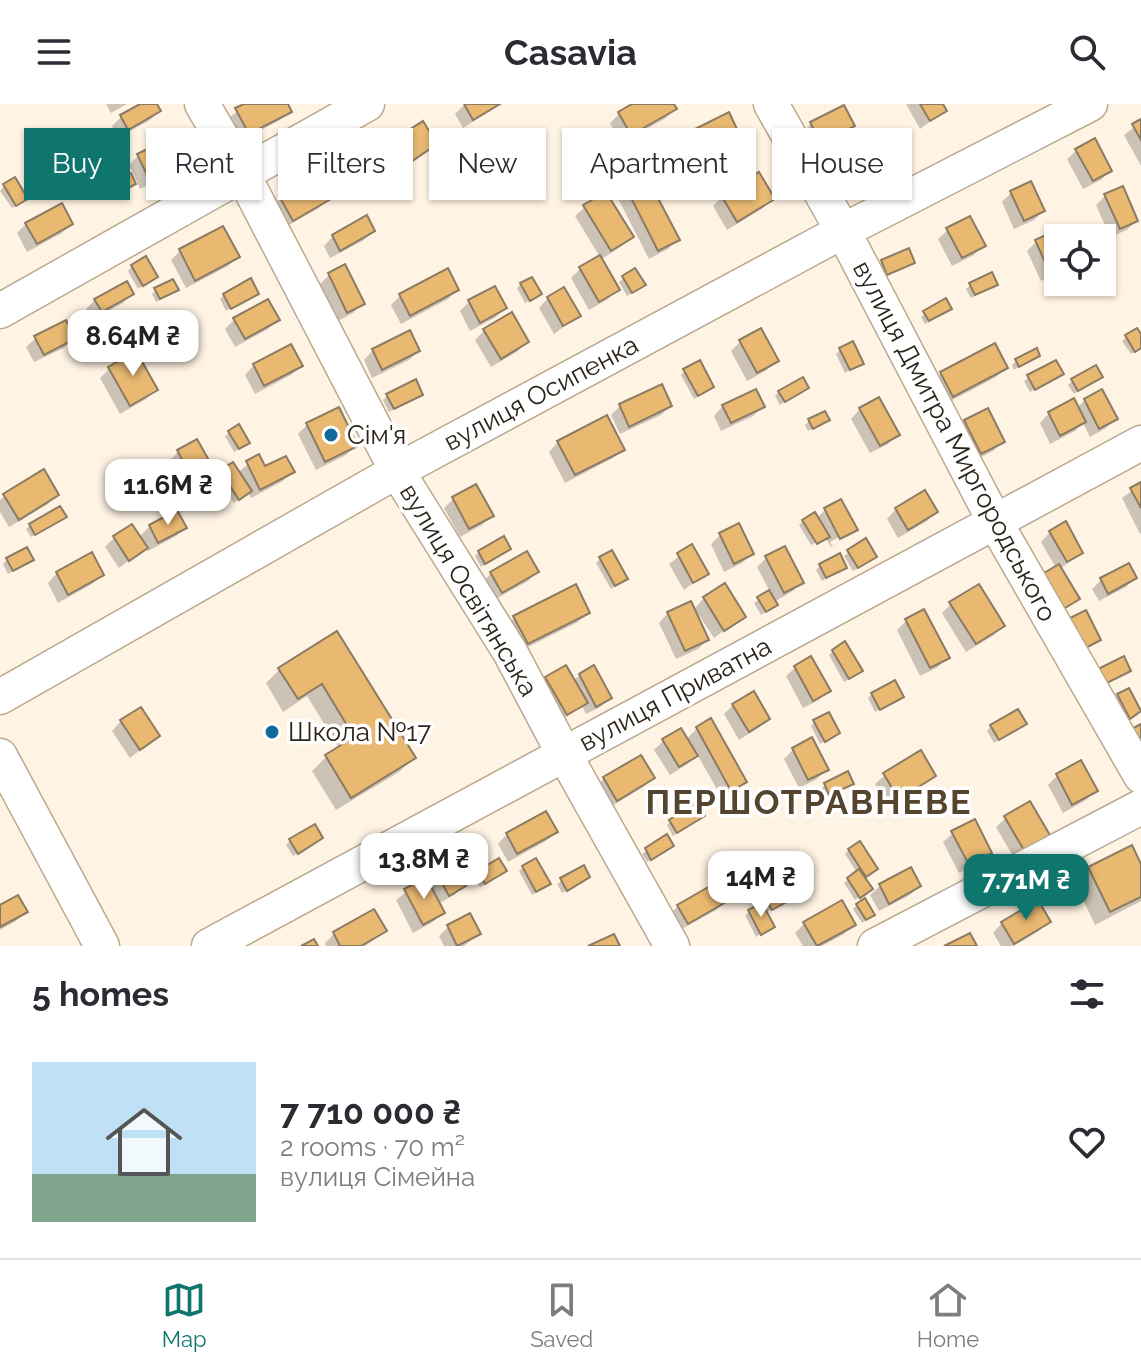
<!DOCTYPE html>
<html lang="en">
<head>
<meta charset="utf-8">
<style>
  body { margin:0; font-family:Raleway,sans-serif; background:#f2f2f3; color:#2b2b33; height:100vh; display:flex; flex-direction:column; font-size:30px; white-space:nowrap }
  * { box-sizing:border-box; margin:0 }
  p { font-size:26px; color:#7c7c81 }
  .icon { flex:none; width:44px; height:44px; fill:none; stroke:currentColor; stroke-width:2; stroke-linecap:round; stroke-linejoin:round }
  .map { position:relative; height:842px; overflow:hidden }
  .details { display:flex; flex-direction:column; background:#fff; flex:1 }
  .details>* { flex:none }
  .guide { position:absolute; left:24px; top:24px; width:1094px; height:72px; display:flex; gap:16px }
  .tools { position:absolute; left:1044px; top:120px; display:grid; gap:16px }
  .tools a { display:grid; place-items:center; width:72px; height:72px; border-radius:0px; background:#fff; box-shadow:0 2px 6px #0004; font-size:40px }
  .price { position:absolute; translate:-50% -68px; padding:0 18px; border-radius:16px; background:#fff; color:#222; font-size:26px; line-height:52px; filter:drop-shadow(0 2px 4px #0008) }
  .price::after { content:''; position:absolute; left:50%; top:48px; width:24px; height:18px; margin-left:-12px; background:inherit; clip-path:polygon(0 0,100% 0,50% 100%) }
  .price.active { background:#0f766e; color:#fff }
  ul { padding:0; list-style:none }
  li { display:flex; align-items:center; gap:24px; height:200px; padding:0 32px }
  li span { display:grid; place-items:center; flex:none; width:224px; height:160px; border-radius:0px; color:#555 }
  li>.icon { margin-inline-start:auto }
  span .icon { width:96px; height:96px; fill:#fffc; stroke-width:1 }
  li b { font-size:34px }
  h2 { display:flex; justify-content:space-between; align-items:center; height:96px; padding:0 32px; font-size:34px }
  .tag { padding:0 28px; border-radius:0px; background:#fff; box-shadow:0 2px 6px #0004; font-size:28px; line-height:72px }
  .tag.active { background:#0f766e; color:#fff }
  header { display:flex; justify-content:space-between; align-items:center; height:104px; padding:0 32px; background:#fff; font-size:36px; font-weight:700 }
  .menu { display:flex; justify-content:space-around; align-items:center; height:112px; border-top:2px solid #e1e1e2; background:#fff; font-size:22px; color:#7c7c81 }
  .menu a { display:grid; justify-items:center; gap:4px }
  .menu .active { color:#0f766e }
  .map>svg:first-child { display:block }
</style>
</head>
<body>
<header><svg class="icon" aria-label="menu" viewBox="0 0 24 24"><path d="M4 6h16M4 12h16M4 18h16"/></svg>Casavia<svg class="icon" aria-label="search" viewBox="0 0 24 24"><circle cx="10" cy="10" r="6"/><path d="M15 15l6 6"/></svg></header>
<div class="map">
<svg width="1141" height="842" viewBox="0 0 1141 842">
  <rect width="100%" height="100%" fill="#fff3e3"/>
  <g fill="#0003">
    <path d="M106,0H127L111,9Z"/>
    <path d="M144,0H155L159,7L150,16L118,34L112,22L121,13Z"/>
    <path d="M248,0H285L289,7L280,16L239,38L227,15Z"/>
    <path d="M465,0H501L463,24L455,10Z"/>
    <path d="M636,0H672L675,5L666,14L621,39L610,19L619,10Z"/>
    <path d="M906,0H940L944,7L920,25Z"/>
    <path d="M1141,18V62L1124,31Z"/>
    <path d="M422,20L435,40L426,49L392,71L379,51L388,42Z"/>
    <path d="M811,20L852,22L843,31L810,47L802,29Z"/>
    <path d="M735,24L726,33L696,49L694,56L676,67L672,61L690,48L685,37L694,28Z"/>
    <path d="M1077,46L1110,67L1101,76L1083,85L1067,55Z"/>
    <path d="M122,47L94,63L90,55L94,51Z"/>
    <path d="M138,52L186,58L177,67L140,85L129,61Z"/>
    <path d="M637,58L677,136L668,145L649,155L609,77L618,68Z"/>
    <path d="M758,71L772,94L763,104L727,126L713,102L722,93Z"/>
    <path d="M133,80L104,96L101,89L105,84Z"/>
    <path d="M1030,80L1043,107L1034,116L1014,125L1002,98L1011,89Z"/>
    <path d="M4,82L21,99L12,104L0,87Z"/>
    <path d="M1105,92L1136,117L1127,126L1110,133L1096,101Z"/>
    <path d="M280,94L328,95L319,104L284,124L271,103Z"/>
    <path d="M585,103L632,133L622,142L600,156L617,186L608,195L589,206L571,174L580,165L600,153L575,112Z"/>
    <path d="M26,120H71L62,129L27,148L17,129Z"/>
    <path d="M222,124L237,153L228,162L186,184L171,156L180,147Z"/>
    <path d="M948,126L983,141L974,151L952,162L938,135Z"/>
    <path d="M373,127L364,136L330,154L324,142L333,132Z"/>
    <path d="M1036,138L1058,141V168L1041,177L1027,147Z"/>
    <path d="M882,158H913L883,174L878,162Z"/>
    <path d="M132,162L156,173L138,185L128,167Z"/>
    <path d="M634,166L639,185L627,192L619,178Z"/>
    <path d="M329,171L362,200L353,209L338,217L320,180Z"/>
    <path d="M521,180L539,190L525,199L517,184Z"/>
    <path d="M995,180L971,194L966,185L971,181Z"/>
    <path d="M156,186L172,189L156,198L152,190Z"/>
    <path d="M457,186L448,195L401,220L391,201L400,192Z"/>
    <path d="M257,189L226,207L220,195L224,191Z"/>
    <path d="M132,190L123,199L92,216L86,205L95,196Z"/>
    <path d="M548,194L578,212L554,230L539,204Z"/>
    <path d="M469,198L505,204L496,213L470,227L460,207Z"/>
    <path d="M946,208L925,220L921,213L925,209Z"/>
    <path d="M511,210L527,237L518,247L491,263L475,236L484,227Z"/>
    <path d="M234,216H277L268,225L235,243L225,225Z"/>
    <path d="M1126,233L1141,234V244L1131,250L1122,237Z"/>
    <path d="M36,234H73L64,244L34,258L26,243Z"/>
    <path d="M740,238L776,256L767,266L747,277L731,247Z"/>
    <path d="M373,246L418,247L409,256L372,274L364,256Z"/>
    <path d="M840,246L861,259L845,269L836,250Z"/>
    <path d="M1038,252L1014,266L1012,261L1016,257Z"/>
    <path d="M254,261L301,262L291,271L255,290L245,271Z"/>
    <path d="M1006,264L996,273L943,301L932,279L941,270Z"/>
    <path d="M109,265L155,286L146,295L120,310L100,274Z"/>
    <path d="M685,267L712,283L694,295L681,271Z"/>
    <path d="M1061,270L1030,288L1024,277L1029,273Z"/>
    <path d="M1100,273L1074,290L1068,281L1072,277Z"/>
    <path d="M807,284L780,301L775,292L779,288Z"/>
    <path d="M421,290L389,308L383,296L387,292Z"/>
    <path d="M1085,296L1115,315L1106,324L1090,333L1083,319L1075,327L1050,340L1040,319L1049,309L1077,304Z"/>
    <path d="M620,302H670L661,311L620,330L611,311Z"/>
    <path d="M723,302L762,303L753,312L721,327L714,312Z"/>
    <path d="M860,305L897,330L888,340L870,349L851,315Z"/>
    <path d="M828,316L808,327L805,321L809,317Z"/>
    <path d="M965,318L1002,338L993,347L972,358L956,327Z"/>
    <path d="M307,321L355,342L346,351L316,366L298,330Z"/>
    <path d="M230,328L243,343L234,348L225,332Z"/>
    <path d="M196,338L212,366L203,376L184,386L169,357L178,348Z"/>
    <path d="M558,338L622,345L613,354L565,379L549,348Z"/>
    <path d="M258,353L264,365L292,368L283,377L251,394L248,389L234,399L217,372L233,361L238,368Z"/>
    <path d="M1141,380V429L1140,430L1122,394Z"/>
    <path d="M925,389L936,408L927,417L898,434L887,415L896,405Z"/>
    <path d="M57,391L48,400L9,423L0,408V396L5,392Z"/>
    <path d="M453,395L491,412L482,421L460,433L444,404Z"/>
    <path d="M825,406L855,425L847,433V429L830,438L832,442L847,434L831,443L825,433L811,441L799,421L803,417L816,415Z"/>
    <path d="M60,417L31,433L26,425L30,421Z"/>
    <path d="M150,422L185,423L176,432L148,447L146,443L119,464L105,443L114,434L139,433Z"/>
    <path d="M738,422L752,450L742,459L724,468L711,440L720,431Z"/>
    <path d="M1050,428L1081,449L1060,465L1078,495L1051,515L1056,464L1041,438Z"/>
    <path d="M866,437L870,457L853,467L844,452Z"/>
    <path d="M691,443L706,469L684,486L669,460Z"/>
    <path d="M784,444L802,478L793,487L774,498L776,501L761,511L754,499L770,488L757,463L766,454Z"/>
    <path d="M509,445L481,463L475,452L479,448Z"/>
    <path d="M600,455L626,475L611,485L596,459Z"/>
    <path d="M7,456L27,459L8,470L3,460Z"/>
    <path d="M820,462L844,463L822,477L816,466Z"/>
    <path d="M537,468L528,477L492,497L482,479L491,469Z"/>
    <path d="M57,469L102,471L92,480L58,499L48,479Z"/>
    <path d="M1135,474L1126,483L1099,497L1092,485L1101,476Z"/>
    <path d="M704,494L743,512L714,534L695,505L693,506L707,536L698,545L676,555L659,519L668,509L693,506Z"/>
    <path d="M951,500L1003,521L994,531L966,548L942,509Z"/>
    <path d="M588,508L578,518L518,548L505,523L514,514Z"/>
    <path d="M924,508L947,554L938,563L920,572L897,526L906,517Z"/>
    <path d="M337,530L413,654L399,668L336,706L312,667L326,653L339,644L307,592L283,608L266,579L280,565Z"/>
    <path d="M833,547L856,571L844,578L829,551Z"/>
    <path d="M796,563L828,587L819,596L803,604L786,572Z"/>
    <path d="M580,571L609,594L600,603L586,610L582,602L557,619L537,584L546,575L573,577Z"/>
    <path d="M1128,586L1140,609L1125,618L1114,595Z"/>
    <path d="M872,590L901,593L875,608L868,594Z"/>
    <path d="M733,601L768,615L758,624L739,636L724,610Z"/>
    <path d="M121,617L158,632L130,654L112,627Z"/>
    <path d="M815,618L838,629L820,640L811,622Z"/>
    <path d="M1024,620L994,639L987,627L991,622Z"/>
    <path d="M697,624L744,678L722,694L697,650L686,661L670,671L654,646L664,636H686Z"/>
    <path d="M811,636L826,665L817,675L799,684L784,655L793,646Z"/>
    <path d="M885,671H934L924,680L889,702L875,680Z"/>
    <path d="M1057,672L1095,687L1086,696L1063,709L1048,681Z"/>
    <path d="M604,674H653L643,683L607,705L595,684Z"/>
    <path d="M851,679L825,694L821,685L825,681Z"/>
    <path d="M1006,714L1048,733L1015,756L996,723Z"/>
    <path d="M699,715L673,732L667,721L671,717Z"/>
    <path d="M556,728L546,737L508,758L498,740L507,730Z"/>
    <path d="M953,729L990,748L981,757L959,769L943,738Z"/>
    <path d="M666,733L667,746L647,758L642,750Z"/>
    <path d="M321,734L293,752L286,741L290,737Z"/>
    <path d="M849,746L872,769L863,775L866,789L855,796L844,779L857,769L845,750Z"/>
    <path d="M523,763L548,780L532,791L519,767Z"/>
    <path d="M583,763L588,773L562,789L557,780Z"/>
    <path d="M435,765L464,782L454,791L438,800L442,809L433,818L413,829L396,796Z"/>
    <path d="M910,765L919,782L910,791L879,807L870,791L880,782Z"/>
    <path d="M1089,765H1141V797L1095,821L1075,779Z"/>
    <path d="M478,769L500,770L480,783L474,773Z"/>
    <path d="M761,784L783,799L765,809L772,823L756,833L745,811L763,800L756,789Z"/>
    <path d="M725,797L716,806L678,827L669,811L678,802Z"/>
    <path d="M857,801L873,810L862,819L853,805Z"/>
    <path d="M0,804L25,808L16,817L0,826Z"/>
    <path d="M469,812L479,830L464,842H444L439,832L448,823Z"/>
    <path d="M1049,818L1039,827L1014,842H1001L993,829L1002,819Z"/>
    <path d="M804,820H854L844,830L822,842H803L795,829Z"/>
    <path d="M385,827L365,842H326L325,839L334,830Z"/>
  </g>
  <g fill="#e9b972" stroke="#8c7b63" stroke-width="2">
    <path d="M140,0H157L161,7L128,26L120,11Z"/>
    <path d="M244,0H288L292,8L249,30L235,4Z"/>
    <path d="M464,0H500L473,16Z"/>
    <path d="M632,0H674L677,5L631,31L618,8Z"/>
    <path d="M920,0H943L947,7L930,17Z"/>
    <path d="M844,1L855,22L820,39L810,18Z"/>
    <path d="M729,8L737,25L702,43L693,26Z"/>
    <path d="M1141,15V36L1132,20Z"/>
    <path d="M423,17L437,40L402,64L387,40Z"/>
    <path d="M176,31L189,58L150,77L137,50Z"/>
    <path d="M1095,34L1112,67L1093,77L1075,45Z"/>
    <path d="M119,37L124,48L98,60L93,50Z"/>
    <path d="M694,43L700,53L680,64L675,55Z"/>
    <path d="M638,56L680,136L658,147L617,66Z"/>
    <path d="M759,68L775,95L737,118L721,91Z"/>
    <path d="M131,69L136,80L109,94L104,83Z"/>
    <path d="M317,71L331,95L293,117L279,92Z"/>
    <path d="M15,73L28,95L16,102L3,80Z"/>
    <path d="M1031,77L1045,107L1024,117L1010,87Z"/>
    <path d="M1123,82L1138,117L1120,125L1104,90Z"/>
    <path d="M606,88L634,133L611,147L583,101Z"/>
    <path d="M62,99L73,120L37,140L25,119Z"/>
    <path d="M367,111L375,127L340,147L332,131Z"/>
    <path d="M970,112L986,142L962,154L946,124Z"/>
    <path d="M223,122L240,153L195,177L179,145Z"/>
    <path d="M1054,127L1058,136V165L1050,169L1035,136Z"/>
    <path d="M909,144L915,159L887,171L881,156Z"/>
    <path d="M600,151L620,186L599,198L579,163Z"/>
    <path d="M146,152L158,173L143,182L131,161Z"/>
    <path d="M345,160L365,200L347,209L328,169Z"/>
    <path d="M448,164L459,186L410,212L399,190Z"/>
    <path d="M635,164L646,181L632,189L622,172Z"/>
    <path d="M992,168L998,181L975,191L969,179Z"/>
    <path d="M532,173L542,190L530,197L520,179Z"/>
    <path d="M251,174L259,190L231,205L223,190Z"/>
    <path d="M173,175L179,186L160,195L154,184Z"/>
    <path d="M127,177L134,190L102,208L94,195Z"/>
    <path d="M495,182L507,204L480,219L468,196Z"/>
    <path d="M564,183L581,212L563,222L547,193Z"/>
    <path d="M946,194L952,205L929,217L923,207Z"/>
    <path d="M268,195L280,216L245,235L233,214Z"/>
    <path d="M512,208L529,238L501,255L483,225Z"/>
    <path d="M66,216L75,235L44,251L34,232Z"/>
    <path d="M761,224L779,257L757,269L739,236Z"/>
    <path d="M1137,224L1141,230V244L1135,248L1125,231Z"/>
    <path d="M410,226L420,247L382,266L372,245Z"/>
    <path d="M853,237L864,260L850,266L839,244Z"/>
    <path d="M995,239L1008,264L953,293L940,268Z"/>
    <path d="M291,240L303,262L264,282L253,260Z"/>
    <path d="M1037,244L1040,252L1019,263L1015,255Z"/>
    <path d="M136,247L158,286L130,302L108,263Z"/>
    <path d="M700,256L714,283L698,292L683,265Z"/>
    <path d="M1056,256L1064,270L1035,286L1027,271Z"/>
    <path d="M1096,261L1103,273L1078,287L1071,275Z"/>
    <path d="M803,273L809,284L785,298L778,287Z"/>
    <path d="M416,275L423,291L394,305L386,290Z"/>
    <path d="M662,280L672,302L629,323L619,300Z"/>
    <path d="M756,285L765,303L731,319L722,301Z"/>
    <path d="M1102,285L1118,315L1099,325L1084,295Z"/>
    <path d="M879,293L900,331L880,342L859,304Z"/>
    <path d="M1074,294L1086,318L1060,332L1048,308Z"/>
    <path d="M339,303L358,342L325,358L306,319Z"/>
    <path d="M988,304L1005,338L981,350L964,316Z"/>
    <path d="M825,307L830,316L813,325L808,315Z"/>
    <path d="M607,311L625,346L575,371L557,337Z"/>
    <path d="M239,320L250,339L239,345L228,327Z"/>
    <path d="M197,335L215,367L194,378L177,346Z"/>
    <path d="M259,350L265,362L286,352L295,368L260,386L246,357Z"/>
    <path d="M233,358L252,387L239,396L220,366Z"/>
    <path d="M44,365L59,391L19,416L3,390Z"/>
    <path d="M1141,378V404L1130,384Z"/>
    <path d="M476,380L494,412L469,425L452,393Z"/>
    <path d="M925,386L938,408L908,426L895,404Z"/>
    <path d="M841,395L858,426L840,435L824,404Z"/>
    <path d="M60,402L67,413L35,431L29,420Z"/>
    <path d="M177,406L187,424L158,439L149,421Z"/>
    <path d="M815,408L830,433L817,440L802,416Z"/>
    <path d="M1066,417L1083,449L1067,458L1049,427Z"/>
    <path d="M739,419L754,450L734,460L719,429Z"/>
    <path d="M132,420L148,444L129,457L113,432Z"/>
    <path d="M504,432L511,445L485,460L478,447Z"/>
    <path d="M866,434L877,453L858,464L847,446Z"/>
    <path d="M692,440L709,470L693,479L677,449Z"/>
    <path d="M785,442L804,479L784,489L765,452Z"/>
    <path d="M27,443L34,456L13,467L6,454Z"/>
    <path d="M612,446L628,475L615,482L599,453Z"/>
    <path d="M527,447L539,468L502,489L490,468Z"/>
    <path d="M92,448L104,471L68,491L56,468Z"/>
    <path d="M840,449L847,464L826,474L819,460Z"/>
    <path d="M1129,459L1137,474L1108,490L1100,474Z"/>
    <path d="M1059,460L1080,495L1060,507L1039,472Z"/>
    <path d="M725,479L746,513L724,527L703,493Z"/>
    <path d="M576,480L590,509L528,540L513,512Z"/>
    <path d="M979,480L1005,522L976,540L949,498Z"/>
    <path d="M769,486L778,501L766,508L757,493Z"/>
    <path d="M691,497L709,536L685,547L667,508Z"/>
    <path d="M924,505L950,554L930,564L905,515Z"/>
    <path d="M1086,506L1101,536L1080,547L1064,517Z"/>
    <path d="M337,527L416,654L351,694L325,651L354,633L322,580L298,595L278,564Z"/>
    <path d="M845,537L863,567L849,575L832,546Z"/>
    <path d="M811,552L831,587L813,597L794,562Z"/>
    <path d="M1124,552L1131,567L1101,582L1094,567Z"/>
    <path d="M566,561L588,599L567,611L545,573Z"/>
    <path d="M594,561L612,594L596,603L579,570Z"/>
    <path d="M895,576L904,593L880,606L871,589Z"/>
    <path d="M1129,584L1141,607L1130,615L1117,590Z"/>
    <path d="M754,587L770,615L749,628L732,600Z"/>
    <path d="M141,603L160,632L140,646L120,616Z"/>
    <path d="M1018,605L1027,620L999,636L990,621Z"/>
    <path d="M829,608L840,629L825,638L813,616Z"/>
    <path d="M711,614L747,678L731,687L696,623Z"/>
    <path d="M1141,620V641L1128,627Z"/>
    <path d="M681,624L698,652L679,663L662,635Z"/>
    <path d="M812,633L829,666L808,676L792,644Z"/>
    <path d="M921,646L936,672L899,695L883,669Z"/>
    <path d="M641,651L655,674L617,697L603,673Z"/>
    <path d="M1081,656L1098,687L1072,701L1056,670Z"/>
    <path d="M848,667L854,680L829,691L824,679Z"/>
    <path d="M1030,697L1051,733L1025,748L1004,712Z"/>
    <path d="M697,698L705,712L677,729L669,716Z"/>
    <path d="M546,707L558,728L517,750L506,729Z"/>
    <path d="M975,715L992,749L969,761L951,727Z"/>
    <path d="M315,720L323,734L298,750L289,735Z"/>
    <path d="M667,730L674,742L651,756L645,744Z"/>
    <path d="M860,737L878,765L866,773L848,745Z"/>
    <path d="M1132,741L1141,760V793L1110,808L1088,763Z"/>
    <path d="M451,754L466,782L449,792L434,764Z"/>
    <path d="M499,754L507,767L485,780L477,767Z"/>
    <path d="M536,754L551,780L536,788L522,762Z"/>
    <path d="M584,761L590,773L567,787L560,774Z"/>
    <path d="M911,763L921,782L889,800L879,780Z"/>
    <path d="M859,765L873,785L860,794L847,774Z"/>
    <path d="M426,773L445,809L423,821L404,785Z"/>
    <path d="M778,773L790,796L772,806L759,783Z"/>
    <path d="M717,778L728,797L688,820L677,801Z"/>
    <path d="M18,791L28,808L0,823V801Z"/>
    <path d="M865,794L875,811L866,816L856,800Z"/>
    <path d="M842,796L856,821L817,842L803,818Z"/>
    <path d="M1038,796L1051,818L1014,840L1001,818Z"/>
    <path d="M762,799L775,823L761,831L748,806Z"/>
    <path d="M374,805L387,827L361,842H340L333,828Z"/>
    <path d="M470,809L481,830L457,842L447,821Z"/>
    <path d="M970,829L977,842H944Z"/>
    <path d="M614,830L620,842H588Z"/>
    <path d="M314,835L318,842H301Z"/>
  </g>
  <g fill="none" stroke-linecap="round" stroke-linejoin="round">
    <defs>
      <g id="minor">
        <path d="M202,0L242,69L397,367L510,548L564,650L672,842"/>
        <path d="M771,0L843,127L995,418L1141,672"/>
        <path d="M0,207L367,0"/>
        <path d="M0,593L397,367L843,127L1090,0"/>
        <path d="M0,652L102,842"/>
        <path d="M209,842L1141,339"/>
        <path d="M875,842L1141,703"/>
      </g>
    </defs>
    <use href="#minor" stroke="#bba990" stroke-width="37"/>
    <use href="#minor" stroke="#fff" stroke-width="34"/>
  </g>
  <g fill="#136a9a" stroke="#fff" stroke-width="3">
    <circle cx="331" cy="331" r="8"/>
    <circle cx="272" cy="628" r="8"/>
  </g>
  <g text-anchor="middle" stroke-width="7" stroke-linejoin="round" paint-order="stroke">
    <g font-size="26" fill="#2b241a" stroke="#fff">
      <text transform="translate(541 289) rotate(-28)" y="9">вулиця Осипенка</text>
      <text transform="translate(955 337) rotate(62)" y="9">вулиця Дмитра Миргородського</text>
      <text transform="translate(469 486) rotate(59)" y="9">вулиця Освітянська</text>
      <text transform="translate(675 590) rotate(-28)" y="9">вулиця Приватна</text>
    </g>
    <g font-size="26" fill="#2b241a" stroke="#fff" text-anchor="start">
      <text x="347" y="340">Сім'я</text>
      <text x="288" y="637">Школа №17</text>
    </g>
    <g font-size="34" font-weight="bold" letter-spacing="2" fill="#55452f" stroke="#fff">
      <text x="809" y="710">ПЕРШОТРАВНЕВЕ</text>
    </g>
  </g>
</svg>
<div class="tools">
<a><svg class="icon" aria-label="locate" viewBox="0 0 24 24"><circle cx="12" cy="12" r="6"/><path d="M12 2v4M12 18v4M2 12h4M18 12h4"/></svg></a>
</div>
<b class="price" style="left:133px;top:274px">8.64M ₴</b>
<b class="price" style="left:168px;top:423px">11.6M ₴</b>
<b class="price" style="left:424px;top:797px">13.8M ₴</b>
<b class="price" style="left:761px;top:815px">14M ₴</b>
<b class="price active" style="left:1026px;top:818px">7.71M ₴</b>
<div class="guide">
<a class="tag active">Buy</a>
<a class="tag">Rent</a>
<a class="tag">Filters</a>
<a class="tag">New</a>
<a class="tag">Apartment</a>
<a class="tag">House</a>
</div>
</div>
<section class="details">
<h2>5 homes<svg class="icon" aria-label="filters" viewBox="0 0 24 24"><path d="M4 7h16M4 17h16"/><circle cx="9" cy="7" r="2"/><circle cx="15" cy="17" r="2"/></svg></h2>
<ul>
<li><span style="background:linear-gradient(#bfe0f5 70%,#7fa58c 0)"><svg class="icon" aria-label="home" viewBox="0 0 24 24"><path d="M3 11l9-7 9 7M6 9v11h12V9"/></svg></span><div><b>7 710 000 ₴</b><p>2 rooms · 70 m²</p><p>вулиця Сімейна</p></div><svg class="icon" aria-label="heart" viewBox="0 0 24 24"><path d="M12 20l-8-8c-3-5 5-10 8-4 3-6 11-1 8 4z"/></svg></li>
</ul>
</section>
<nav class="menu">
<a class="active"><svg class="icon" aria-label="map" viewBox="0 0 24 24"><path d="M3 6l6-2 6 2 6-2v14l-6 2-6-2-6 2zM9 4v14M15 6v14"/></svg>Map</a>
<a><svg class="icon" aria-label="saved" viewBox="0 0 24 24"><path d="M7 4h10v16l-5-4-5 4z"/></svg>Saved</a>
<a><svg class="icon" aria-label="home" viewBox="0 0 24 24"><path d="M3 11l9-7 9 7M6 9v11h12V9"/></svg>Home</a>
</nav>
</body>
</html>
